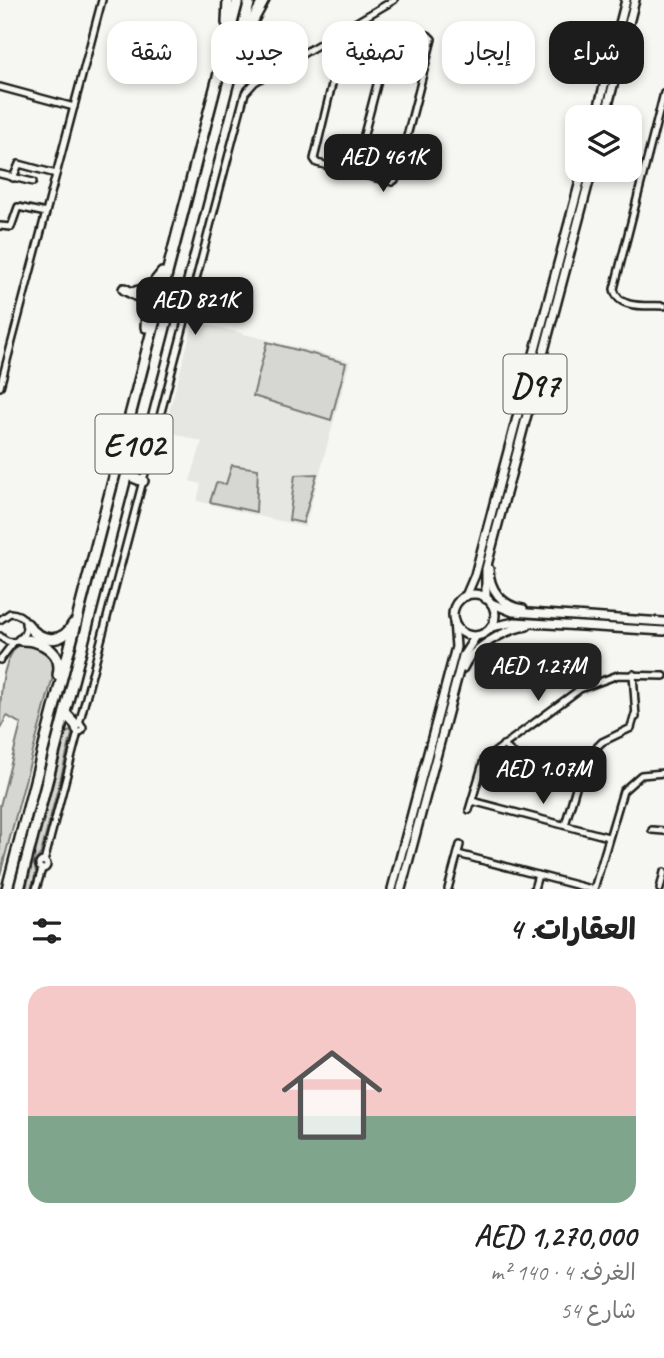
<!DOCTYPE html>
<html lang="ar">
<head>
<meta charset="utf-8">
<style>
  body { margin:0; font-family:Caveat,"Playpen Sans Arabic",sans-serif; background:#f6f6f6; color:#222; direction:rtl; height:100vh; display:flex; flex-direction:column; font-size:26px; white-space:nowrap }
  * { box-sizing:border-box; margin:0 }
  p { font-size:23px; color:#767676 }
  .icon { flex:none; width:38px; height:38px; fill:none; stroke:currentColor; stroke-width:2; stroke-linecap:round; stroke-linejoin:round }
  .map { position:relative; height:889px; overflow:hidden; direction:ltr }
  .sheet { display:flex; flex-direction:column; background:#fff; flex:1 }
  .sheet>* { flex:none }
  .guide { position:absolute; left:21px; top:21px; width:623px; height:63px; direction:rtl; display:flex; gap:14px }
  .controls { position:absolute; left:565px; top:105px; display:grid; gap:14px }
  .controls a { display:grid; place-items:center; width:77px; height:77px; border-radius:14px; background:#fff; box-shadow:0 4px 10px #0003; font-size:35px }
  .price { position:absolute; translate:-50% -60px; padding:0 16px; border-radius:14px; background:#1c1c1c; color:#fff; font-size:23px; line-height:46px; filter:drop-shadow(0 2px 4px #0008) }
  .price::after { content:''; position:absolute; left:50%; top:42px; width:21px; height:16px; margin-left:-10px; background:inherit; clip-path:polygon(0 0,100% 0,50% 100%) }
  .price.selected { background:#222; color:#fff }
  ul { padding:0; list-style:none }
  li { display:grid; align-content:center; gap:14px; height:371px; padding:0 28px }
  li span { display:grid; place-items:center; height:217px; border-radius:21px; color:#555 }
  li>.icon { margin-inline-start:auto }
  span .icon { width:126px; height:126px; fill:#fffc; stroke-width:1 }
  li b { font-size:30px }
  h2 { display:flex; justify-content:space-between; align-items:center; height:84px; padding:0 28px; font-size:30px }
  .chip { padding:0 24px; border-radius:21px; background:#fff; box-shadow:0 4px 10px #0003; font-size:24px; line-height:63px }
  .chip.selected { background:#1c1c1c; color:#fff }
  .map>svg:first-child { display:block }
</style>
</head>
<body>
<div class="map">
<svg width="664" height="889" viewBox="0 0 664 889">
  <rect width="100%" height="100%" fill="#f6f6f2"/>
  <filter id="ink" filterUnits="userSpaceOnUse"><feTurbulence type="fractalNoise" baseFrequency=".0143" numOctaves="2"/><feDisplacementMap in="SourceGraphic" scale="14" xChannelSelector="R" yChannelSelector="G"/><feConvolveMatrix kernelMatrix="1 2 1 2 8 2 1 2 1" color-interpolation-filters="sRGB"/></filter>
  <g filter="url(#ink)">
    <path fill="#e6e6e2" d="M194,321L350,361L305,527L197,501L201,484L190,481L202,442L164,430Z"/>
    <g fill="#d6d6d2" stroke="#797977" stroke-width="2">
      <path d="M267,342L346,363L331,420L253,396Z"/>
      <path d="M232,465L258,469L256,512L210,502L216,483L226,484Z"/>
      <path d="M317,474L303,523L289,520L295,475Z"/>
      <path d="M18,645C35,645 52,652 55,669L0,875V806L21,724L7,716L0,729C0,701 0,663 18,645Z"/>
      <path d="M70,731L72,734L41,853L34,863L36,873L31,889H26L66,733Z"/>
    </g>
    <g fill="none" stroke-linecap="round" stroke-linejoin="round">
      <defs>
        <g id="minor">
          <circle cx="372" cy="29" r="4"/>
          <path d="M369,31L340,51L314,159L317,163L392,182L396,179L432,39L428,35L413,34L386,50L375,32"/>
          <path d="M0,87L74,107"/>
          <path d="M664,93L614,289C618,310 647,305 664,306"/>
          <path d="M354,173L386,50"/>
          <path d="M0,174L33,182"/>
          <path d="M13,178L19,164L56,174"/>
          <path d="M0,226L11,227L18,207L46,213"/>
          <path d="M0,387L102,0"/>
          <path d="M0,620L10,613C41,615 21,657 0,636"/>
          <path d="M0,660L13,643"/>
          <path d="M633,674L636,717"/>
          <path d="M79,724L245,93L255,82L394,0"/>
          <circle cx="79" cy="728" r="4"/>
          <path d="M503,745L516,756L578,773"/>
          <path d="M472,801L608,837"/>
          <path d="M469,810L484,760L580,689L618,675L664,676"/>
          <path d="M565,825L584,760L602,742L631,728L635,714"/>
          <path d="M652,830L664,831"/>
          <path d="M458,854L591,889"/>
          <circle cx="43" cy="865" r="4"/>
          <path d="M44,862L78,732"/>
          <path d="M36,889L42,869"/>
          <path d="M448,889L460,845"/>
          <path d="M534,889L538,875"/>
          <path d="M594,889L623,791L641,775L664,773"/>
          <path d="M660,889L664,872"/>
        </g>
        <g id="major">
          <path d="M596,117L626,0"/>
          <path d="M605,117L635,0"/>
          <path d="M489,569C489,589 502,606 523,609"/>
          <circle cx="474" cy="615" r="21"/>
          <path d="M466,596L475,575L583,170"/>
          <path d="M486,599V569L592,170"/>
          <path d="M491,603L513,612L664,622"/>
          <path d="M491,627L515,622L664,631"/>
          <path d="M463,668C471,648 506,629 527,626"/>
          <path d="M392,889L456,647L454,621"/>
          <path d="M401,889L463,656L476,636"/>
        </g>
        <g id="highway">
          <path d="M227,23L228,0"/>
          <path d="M247,31L264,0"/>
          <path d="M124,289L143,299L147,313L146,327"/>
          <path d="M135,292L150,288L162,273"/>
          <path d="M135,466L133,477L143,481"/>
          <path d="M27,624C39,642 63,645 73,624"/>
          <path d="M20,640C40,639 64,652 58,675"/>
          <path d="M65,713L76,725"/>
          <path d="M7,889L238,0"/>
          <path d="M19,889L250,0"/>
        </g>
      </defs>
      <use href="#minor" stroke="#1c1c1c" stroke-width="10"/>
      <use href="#major" stroke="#1c1c1c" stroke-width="12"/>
      <use href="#highway" stroke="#1c1c1c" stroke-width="14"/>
      <use href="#minor" stroke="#f6f6f2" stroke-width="5"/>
      <use href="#major" stroke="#f6f6f2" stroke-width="7"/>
      <use href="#highway" stroke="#f6f6f2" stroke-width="9"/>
    </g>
  </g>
  <g text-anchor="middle" stroke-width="5" stroke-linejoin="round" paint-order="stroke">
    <g fill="#f6f6f2" stroke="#5d5d5c" stroke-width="2">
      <rect x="503.5" y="354.5" width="63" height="59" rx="5"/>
      <rect x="95.5" y="414.5" width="77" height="59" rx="5"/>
    </g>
    <g font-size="33" font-weight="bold" fill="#1c1c1c">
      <text x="535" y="396">D97</text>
      <text x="134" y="456">E102</text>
    </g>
  </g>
</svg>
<div class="controls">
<a><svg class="icon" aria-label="layers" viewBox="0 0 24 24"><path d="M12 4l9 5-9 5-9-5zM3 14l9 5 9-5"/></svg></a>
</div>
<b class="price" style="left:383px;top:194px">AED 461K</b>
<b class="price" style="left:195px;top:337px">AED 821K</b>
<b class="price selected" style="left:538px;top:703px">AED 1.27M</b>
<b class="price" style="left:543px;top:806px">AED 1.07M</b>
<div class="guide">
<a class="chip selected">شراء</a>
<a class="chip">إيجار</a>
<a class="chip">تصفية</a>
<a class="chip">جديد</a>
<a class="chip">شقة</a>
</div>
</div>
<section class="sheet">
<h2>العقارات: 4<svg class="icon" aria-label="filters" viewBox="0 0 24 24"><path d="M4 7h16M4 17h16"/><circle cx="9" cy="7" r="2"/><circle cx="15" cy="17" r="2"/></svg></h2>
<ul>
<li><span style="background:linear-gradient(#f6c9c9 60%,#7fa58c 0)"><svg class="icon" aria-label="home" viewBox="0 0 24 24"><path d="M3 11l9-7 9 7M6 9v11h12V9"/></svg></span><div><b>AED 1,270,000</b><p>الغرف: 4 · 140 m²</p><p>شارع 54</p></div></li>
</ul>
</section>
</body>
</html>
